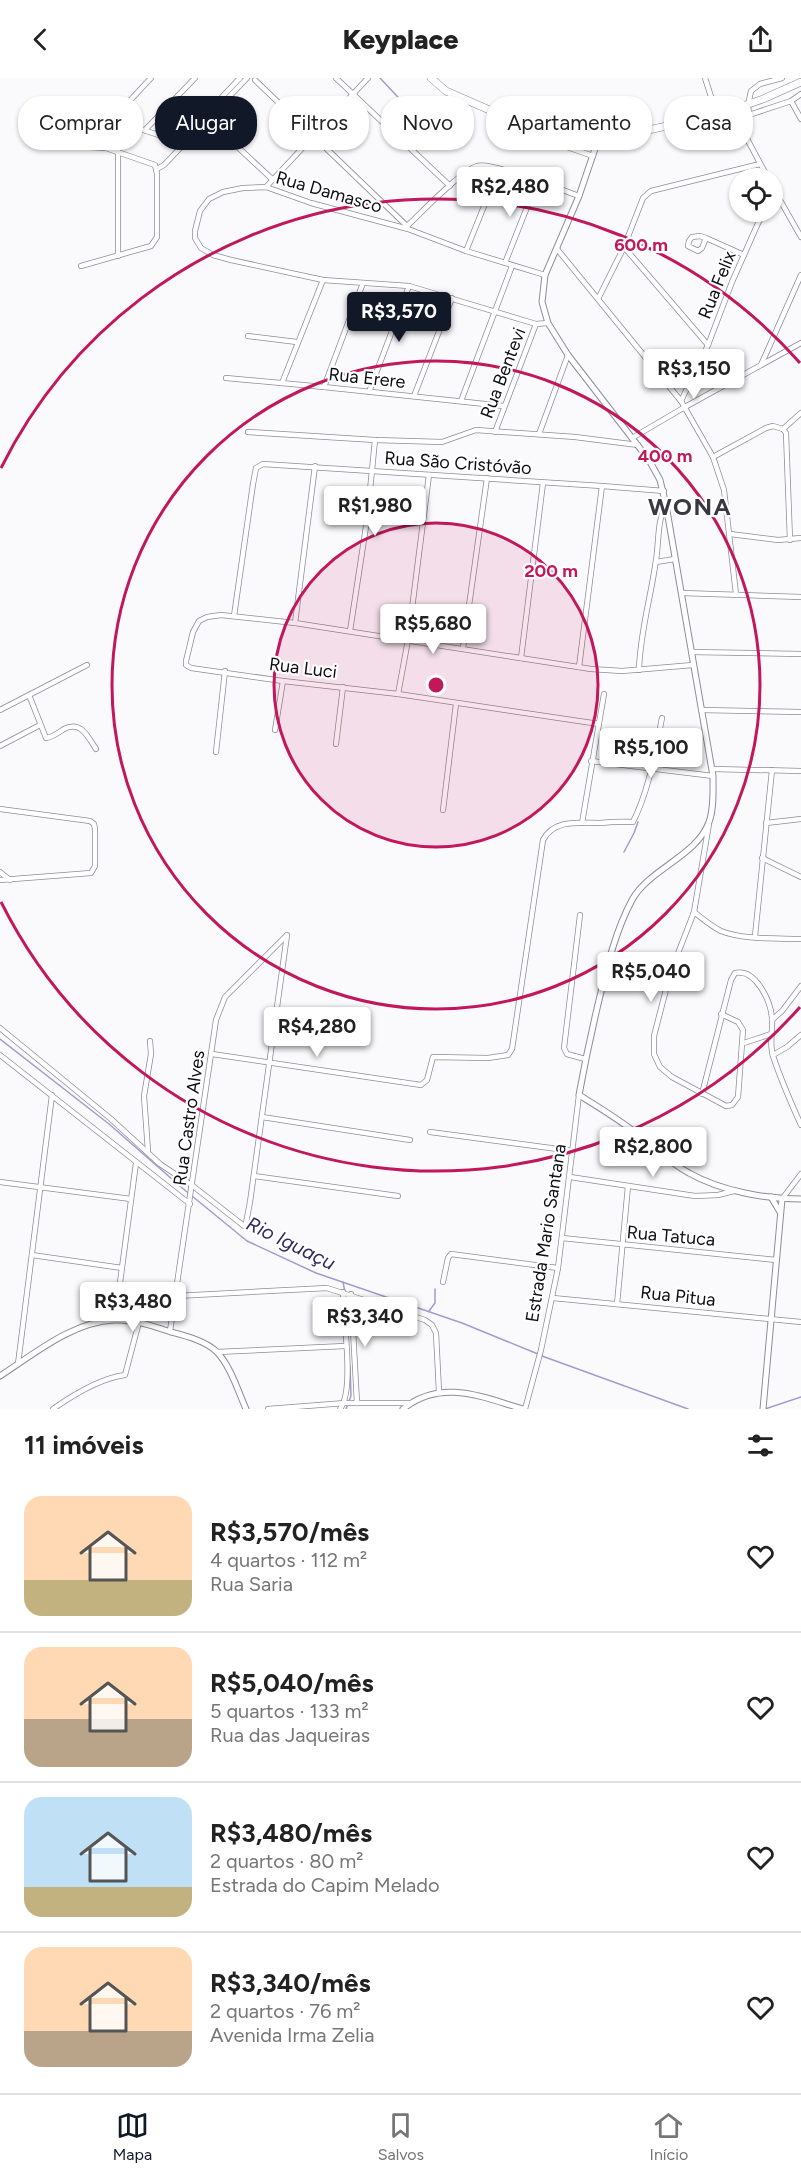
<!DOCTYPE html>
<html lang="pt">
<head>
<meta charset="utf-8">
<style>
  body { margin:0; font-family:Figtree,sans-serif; background:#f6f6f6; color:#222; height:100vh; display:flex; flex-direction:column; font-size:22px; white-space:nowrap }
  * { box-sizing:border-box; margin:0 }
  p { font-size:20px; color:#767676 }
  .icon { flex:none; width:33px; height:33px; fill:none; stroke:currentColor; stroke-width:2; stroke-linecap:round; stroke-linejoin:round }
  .map { position:relative; height:1331px; overflow:hidden }
  .drawer { display:flex; flex-direction:column; background:#fff; flex:1 }
  .drawer>* { flex:none }
  .banner { position:absolute; left:18px; top:18px; width:765px; height:54px; display:flex; gap:12px }
  .tools { position:absolute; left:729px; top:90px; display:grid; gap:12px }
  .tools a { display:grid; place-items:center; width:54px; height:54px; border-radius:50%; background:#fff; box-shadow:0 2px 4px #0004; font-size:30px }
  .price { position:absolute; translate:-50% -51px; padding:0 14px; border-radius:6px; background:#fff; color:#222; font-size:20px; line-height:39px; filter:drop-shadow(0 2px 3px #0008) }
  .price::after { content:''; position:absolute; left:50%; top:36px; width:18px; height:14px; margin-left:-9px; background:inherit; clip-path:polygon(0 0,100% 0,50% 100%) }
  .price.selected { background:#111827; color:#fff }
  ul { padding:0; list-style:none }
  li { display:flex; align-items:center; gap:18px; height:150px; padding:0 24px }
  li+li { border-top:2px solid #e0e0e0 }
  li span { display:grid; place-items:center; flex:none; width:168px; height:120px; border-radius:18px; color:#555 }
  li>.icon { margin-inline-start:auto }
  span .icon { width:72px; height:72px; fill:#fffc; stroke-width:1 }
  li b { font-size:26px }
  h2 { display:flex; justify-content:space-between; align-items:center; height:72px; padding:0 24px; font-size:26px }
  .chip { padding:0 21px; border-radius:24px; background:#fff; box-shadow:0 2px 4px #0004; font-size:21px; line-height:54px }
  .chip.selected { background:#111827; color:#fff }
  header { display:flex; justify-content:space-between; align-items:center; height:78px; padding:0 24px; background:#fff; font-size:27px; font-weight:800 }
  .dock { display:flex; justify-content:space-around; align-items:center; height:84px; border-top:2px solid #e0e0e0; background:#fff; font-size:16px; color:#767676 }
  .dock a { display:grid; justify-items:center; gap:3px }
  .dock .selected { color:#111827 }
  .map>svg:first-child { display:block }
</style>
</head>
<body>
<header><svg class="icon" aria-label="back" viewBox="0 0 24 24"><path d="M15 5l-7 7 7 7"/></svg>Keyplace<svg class="icon" aria-label="share" viewBox="0 0 24 24"><path d="M12 15V3M7 8l5-5 5 5M5 13v7h14v-7"/></svg></header>
<div class="map">
<svg width="801" height="1331" viewBox="0 0 801 1331">
  <rect width="100%" height="100%" fill="#fafafd"/>
  <g fill="none" stroke-linecap="round" stroke-linejoin="round">
    <g stroke="#a19ccd" stroke-width="1.5">
      <path d="M380,0L410,32L454,71"/>
      <path d="M624,774L634,755L638,744"/>
      <path d="M0,961L109,1046L181,1109L247,1163L316,1195L462,1245L538,1276"/>
      <path d="M343,1204L345,1214"/>
      <path d="M346,1219L348,1253"/>
      <path d="M429,1233L435,1225V1211"/>
      <path d="M542,1278L688,1331"/>
      <path d="M346,1331L351,1318L350,1288"/>
      <path d="M765,1331L801,1319"/>
    </g>
    <defs>
      <g id="minor">
        <path d="M151,0L122,31C118,37 120,41 125,46L177,63L186,57L240,0"/>
        <path d="M336,0L450,108"/>
        <path d="M705,0L717,37"/>
        <path d="M782,0L760,6L751,13L748,27L749,37L791,23L801,16"/>
        <path d="M255,2L407,148"/>
        <path d="M791,23L801,41"/>
        <path d="M494,34L496,43L501,46L593,78"/>
        <path d="M749,37L737,42L768,100"/>
        <path d="M213,46L272,101"/>
        <path d="M145,52L195,0"/>
        <path d="M118,74V178"/>
        <path d="M157,91L164,87L247,0"/>
        <path d="M772,108L801,159"/>
        <path d="M266,109L368,0"/>
        <path d="M407,150V148C422,134 461,93 477,88C490,83 562,112 579,118"/>
        <path d="M706,160L702,170L698,173L688,168L689,163L692,159L700,158L706,160L744,177"/>
        <path d="M624,169L708,267"/>
        <path d="M557,171L681,323L713,379L724,412L736,516"/>
        <path d="M466,173L499,91"/>
        <path d="M505,185L537,104"/>
        <path d="M81,188L151,168L157,159V96L155,87L106,70L89,69"/>
        <path d="M545,197L466,173L408,151L311,125L266,109L243,110L223,114L209,121L200,133L195,153V160L201,170L213,177L231,182L323,202L409,208L536,246L548,245"/>
        <path d="M598,221L624,169L643,120L651,113L760,86"/>
        <path d="M248,258L297,264"/>
        <path d="M761,287L801,197"/>
        <path d="M226,300L324,309L504,328"/>
        <path d="M282,305L323,202"/>
        <path d="M324,309L363,205"/>
        <path d="M369,314L409,208"/>
        <path d="M414,318L452,220"/>
        <path d="M461,323L512,188"/>
        <path d="M681,323L708,267L732,204L763,134"/>
        <path d="M783,351L786,355L790,462"/>
        <path d="M248,354L375,362L442,364L476,352L575,359L638,367"/>
        <path d="M495,354L536,246"/>
        <path d="M539,356L568,277"/>
        <path d="M632,360L685,329L801,265"/>
        <path d="M713,379L766,350L773,348L783,351L801,335"/>
        <path d="M730,456L778,462L801,460"/>
        <path d="M656,484L675,481"/>
        <path d="M682,515L801,519"/>
        <path d="M234,538L253,406L256,390L263,386L602,408L664,413"/>
        <path d="M295,545L315,388"/>
        <path d="M350,553L367,442L375,362"/>
        <path d="M463,570L487,400"/>
        <path d="M691,574L801,576"/>
        <path d="M521,580L543,405"/>
        <path d="M579,589L602,408"/>
        <path d="M639,592C640,554 651,519 656,482C659,465 657,441 666,427"/>
        <path d="M398,616L408,562L429,397"/>
        <path d="M29,617L46,660C53,659 58,655 64,651C81,642 88,659 96,671"/>
        <path d="M0,632L87,587"/>
        <path d="M701,632L801,634"/>
        <path d="M599,646L398,616L283,603L191,590L186,587V583L193,554L199,543L207,539L221,537L295,545L591,591L622,593L693,587"/>
        <path d="M275,652L283,603"/>
        <path d="M336,666L343,609"/>
        <path d="M0,668L40,647"/>
        <path d="M216,674L225,593"/>
        <path d="M591,683L713,698"/>
        <path d="M713,691L801,693"/>
        <path d="M0,731L90,743L94,746L95,751V788L91,795L0,802"/>
        <path d="M443,732L456,626"/>
        <path d="M582,745L604,616"/>
        <path d="M766,745L801,741"/>
        <path d="M709,746L694,834L670,896L654,958V976L660,989L672,999L726,1028L732,1027L738,1019L743,952L738,944L721,936"/>
        <path d="M762,780L801,799"/>
        <path d="M0,794L10,802"/>
        <path d="M694,834C703,841 711,848 721,853C743,862 777,860 801,861"/>
        <path d="M580,837L564,970L567,976L585,981"/>
        <path d="M755,858L772,692"/>
        <path d="M772,942L782,933L801,908"/>
        <path d="M0,950L111,1041L160,1086L193,1108L244,1148L246,1145L250,1124L287,857"/>
        <path d="M744,965L771,956"/>
        <path d="M212,976L421,1007L427,1002L433,979L488,980L508,977L512,971L543,762C554,741 578,745 599,745C610,744 621,743 633,744C649,712 655,675 662,640"/>
        <path d="M0,977L190,1126"/>
        <path d="M773,977L787,969L801,957"/>
        <path d="M702,1016L731,902L735,895C756,890 771,924 772,941C773,954 769,965 773,978C781,1002 791,1025 801,1047"/>
        <path d="M262,1039L410,1062"/>
        <path d="M430,1054L573,1073"/>
        <path d="M148,1073L144,1018L151,976L150,963"/>
        <path d="M254,1098L398,1118"/>
        <path d="M570,1099L695,1118L718,1117L734,1113"/>
        <path d="M0,1104L131,1121"/>
        <path d="M782,1121L801,1096"/>
        <path d="M562,1160L776,1182"/>
        <path d="M32,1177L122,1190"/>
        <path d="M443,1204L448,1180L451,1176L558,1190"/>
        <path d="M351,1216L357,1325"/>
        <path d="M176,1218L327,1210L425,1242L432,1247L436,1255L439,1314"/>
        <path d="M553,1220L801,1244"/>
        <path d="M617,1226L628,1108"/>
        <path d="M115,1242L136,1085"/>
        <path d="M170,1253L216,942L225,919L286,858"/>
        <path d="M217,1274L345,1268"/>
        <path d="M18,1286L52,1017"/>
        <path d="M53,1331C73,1317 100,1300 125,1297L139,1244"/>
        <path d="M268,1331L345,1325H410"/>
        <path d="M340,1331C355,1312 343,1241 343,1214"/>
        <path d="M525,1331L541,1272L558,1190L579,1017"/>
      </g>
      <g id="tertiary">
        <path d="M599,59L579,118L545,197L542,224L548,245L568,277L649,382L660,402L666,427L713,698C713,713 714,731 709,744C697,778 649,791 632,822C616,852 608,885 600,918C592,951 585,984 579,1017C600,1030 622,1043 641,1059C657,1071 671,1086 689,1095C721,1113 765,1121 801,1121"/>
        <path d="M771,1119L780,1134"/>
        <path d="M0,1298C34,1276 72,1244 114,1242C133,1241 153,1248 171,1254C186,1258 206,1263 217,1274C231,1289 238,1313 246,1331"/>
        <path d="M403,1331C441,1300 482,1319 523,1331"/>
        <path d="M763,1331L782,1121"/>
      </g>
      <path id="primary" d="M431,0L446,13L494,34L552,54L583,59L630,56L717,37L763,21L801,4"/>
    </defs>
    <use href="#minor" stroke="#8d8c99" stroke-width="6"/>
    <use href="#tertiary" stroke="#8d8c99" stroke-width="7"/>
    <use href="#primary" stroke="#8d8c99" stroke-width="8"/>
    <use href="#minor" stroke="#fff" stroke-width="4.5"/>
    <use href="#tertiary" stroke="#fff" stroke-width="5"/>
    <use href="#primary" stroke="#fff" stroke-width="7"/>
  </g>
  <circle cx="436" cy="607" r="162" fill="#c2185b" fill-opacity=".12"/>
  <g fill="none" stroke="#c2185b" stroke-width="3">
    <circle cx="436" cy="607" r="162"/>
    <circle cx="436" cy="607" r="324"/>
    <path d="M800 929A486 486 0 0 1 1 824M1 390A486 486 0 0 1 800 285"/>
  </g>
  <g text-anchor="middle" stroke-width="4.5" stroke-linejoin="round" paint-order="stroke">
    <g font-size="18" fill="#0d0c11" stroke="#fff">
      <text transform="translate(329 114) rotate(16)" y="6">Rua Damasco</text>
      <text transform="translate(717 207) rotate(-68)" y="6">Rua Felix</text>
      <text transform="translate(503 295) rotate(-69)" y="6">Rua Bentevi</text>
      <text transform="translate(367 300) rotate(6)" y="6">Rua Erere</text>
      <text transform="translate(458 385) rotate(4)" y="6">Rua São Cristóvão</text>
      <text transform="translate(303 590) rotate(7)" y="6">Rua Luci</text>
      <text transform="translate(189 1040) rotate(-82)" y="6">Rua Castro Alves</text>
      <text transform="translate(546 1155) rotate(-81)" y="6">Estrada Mario Santana</text>
      <text transform="translate(671 1158) rotate(5)" y="6">Rua Tatuca</text>
      <text transform="translate(678 1218) rotate(6)" y="6">Rua Pitua</text>
    </g>
    <g font-size="20" font-style="italic" fill="#332761" stroke="#fff">
      <text transform="translate(291 1165) rotate(26)" y="7">Rio Iguaçu</text>
    </g>
    <g font-size="24" font-weight="bold" letter-spacing="1.5" fill="#383742" stroke="#fff">
      <text x="690" y="437">WONA</text>
    </g>
  </g>
  <circle cx="436" cy="607" r="9" fill="#c2185b" stroke="#fff" stroke-width="3"/>
  <g font-size="18" text-anchor="middle" font-weight="bold" fill="#c2185b" stroke="#fff" stroke-width="4.5" stroke-linejoin="round" paint-order="stroke">
    <text x="641" y="173">600 m</text>
    <text x="665" y="384">400 m</text>
    <text x="551" y="499">200 m</text>
  </g>
</svg>
<div class="tools">
<a><svg class="icon" aria-label="locate" viewBox="0 0 24 24"><circle cx="12" cy="12" r="6"/><path d="M12 2v4M12 18v4M2 12h4M18 12h4"/></svg></a>
</div>
<b class="price" style="left:510px;top:140px">R$2,480</b>
<b class="price selected" style="left:399px;top:265px">R$3,570</b>
<b class="price" style="left:694px;top:322px">R$3,150</b>
<b class="price" style="left:375px;top:459px">R$1,980</b>
<b class="price" style="left:433px;top:577px">R$5,680</b>
<b class="price" style="left:651px;top:701px">R$5,100</b>
<b class="price" style="left:651px;top:925px">R$5,040</b>
<b class="price" style="left:317px;top:980px">R$4,280</b>
<b class="price" style="left:653px;top:1100px">R$2,800</b>
<b class="price" style="left:133px;top:1255px">R$3,480</b>
<b class="price" style="left:365px;top:1270px">R$3,340</b>
<div class="banner">
<a class="chip">Comprar</a>
<a class="chip selected">Alugar</a>
<a class="chip">Filtros</a>
<a class="chip">Novo</a>
<a class="chip">Apartamento</a>
<a class="chip">Casa</a>
</div>
</div>
<section class="drawer">
<h2>11 imóveis<svg class="icon" aria-label="filters" viewBox="0 0 24 24"><path d="M4 7h16M4 17h16"/><circle cx="9" cy="7" r="2"/><circle cx="15" cy="17" r="2"/></svg></h2>
<ul>
<li><span style="background:linear-gradient(#ffd9b3 70%,#c2b280 0)"><svg class="icon" aria-label="home" viewBox="0 0 24 24"><path d="M3 11l9-7 9 7M6 9v11h12V9"/></svg></span><div><b>R$3,570/mês</b><p>4 quartos · 112 m²</p><p>Rua Saria</p></div><svg class="icon" aria-label="heart" viewBox="0 0 24 24"><path d="M12 20l-8-8c-3-5 5-10 8-4 3-6 11-1 8 4z"/></svg></li>
<li><span style="background:linear-gradient(#ffd9b3 60%,#b9a48a 0)"><svg class="icon" aria-label="home" viewBox="0 0 24 24"><path d="M3 11l9-7 9 7M6 9v11h12V9"/></svg></span><div><b>R$5,040/mês</b><p>5 quartos · 133 m²</p><p>Rua das Jaqueiras</p></div><svg class="icon" aria-label="heart" viewBox="0 0 24 24"><path d="M12 20l-8-8c-3-5 5-10 8-4 3-6 11-1 8 4z"/></svg></li>
<li><span style="background:linear-gradient(#bfe0f5 75%,#c2b280 0)"><svg class="icon" aria-label="home" viewBox="0 0 24 24"><path d="M3 11l9-7 9 7M6 9v11h12V9"/></svg></span><div><b>R$3,480/mês</b><p>2 quartos · 80 m²</p><p>Estrada do Capim Melado</p></div><svg class="icon" aria-label="heart" viewBox="0 0 24 24"><path d="M12 20l-8-8c-3-5 5-10 8-4 3-6 11-1 8 4z"/></svg></li>
<li><span style="background:linear-gradient(#ffd9b3 70%,#b9a48a 0)"><svg class="icon" aria-label="home" viewBox="0 0 24 24"><path d="M3 11l9-7 9 7M6 9v11h12V9"/></svg></span><div><b>R$3,340/mês</b><p>2 quartos · 76 m²</p><p>Avenida Irma Zelia</p></div><svg class="icon" aria-label="heart" viewBox="0 0 24 24"><path d="M12 20l-8-8c-3-5 5-10 8-4 3-6 11-1 8 4z"/></svg></li>
</ul>
</section>
<nav class="dock">
<a class="selected"><svg class="icon" aria-label="map" viewBox="0 0 24 24"><path d="M3 6l6-2 6 2 6-2v14l-6 2-6-2-6 2zM9 4v14M15 6v14"/></svg>Mapa</a>
<a><svg class="icon" aria-label="saved" viewBox="0 0 24 24"><path d="M7 4h10v16l-5-4-5 4z"/></svg>Salvos</a>
<a><svg class="icon" aria-label="home" viewBox="0 0 24 24"><path d="M3 11l9-7 9 7M6 9v11h12V9"/></svg>Início</a>
</nav>
</body>
</html>
